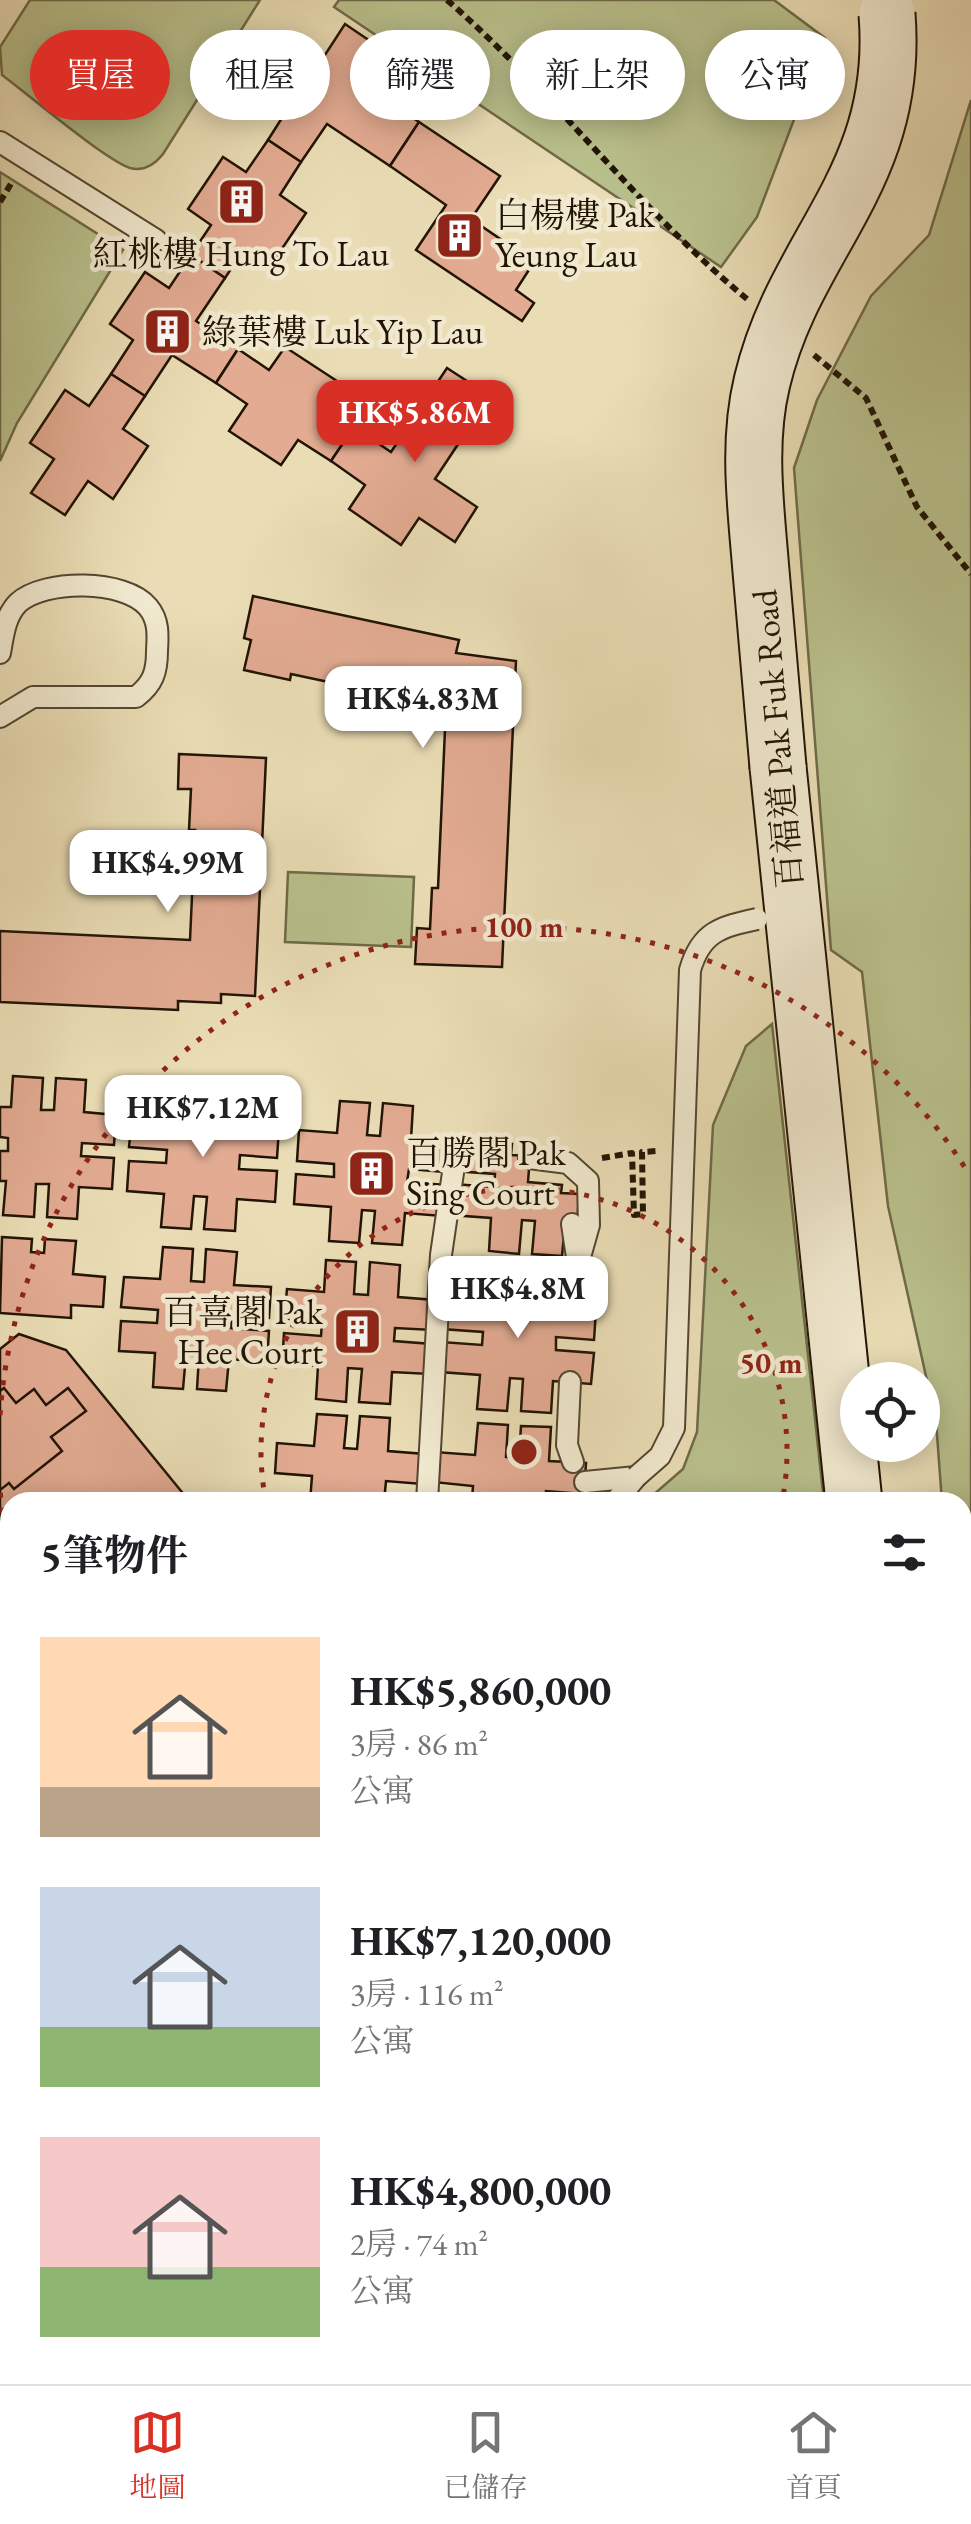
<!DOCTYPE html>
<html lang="zh-TW">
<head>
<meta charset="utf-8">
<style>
  body { margin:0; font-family:"EB Garamond","Noto Serif TC",serif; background:#f2f2f2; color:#202124; height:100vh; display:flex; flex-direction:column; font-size:38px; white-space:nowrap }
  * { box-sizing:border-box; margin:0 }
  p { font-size:32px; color:#757577 }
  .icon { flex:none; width:55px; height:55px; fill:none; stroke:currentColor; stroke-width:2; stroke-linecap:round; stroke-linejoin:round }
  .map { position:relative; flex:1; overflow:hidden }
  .side { position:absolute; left:0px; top:1492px; width:972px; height:892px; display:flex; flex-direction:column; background:#fff; border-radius:30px 30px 0 0; box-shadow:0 5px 25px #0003 }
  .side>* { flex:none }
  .top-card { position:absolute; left:30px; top:30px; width:912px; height:90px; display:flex; gap:20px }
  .tools { position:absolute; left:840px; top:1362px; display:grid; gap:20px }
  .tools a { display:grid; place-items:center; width:100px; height:100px; border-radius:50%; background:#fff; box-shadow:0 5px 25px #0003; font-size:50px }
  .price { position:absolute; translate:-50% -85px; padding:0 22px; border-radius:20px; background:#fff; color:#222; font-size:32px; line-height:65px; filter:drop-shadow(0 2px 5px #0008) }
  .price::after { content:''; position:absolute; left:50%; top:60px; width:30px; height:22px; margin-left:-15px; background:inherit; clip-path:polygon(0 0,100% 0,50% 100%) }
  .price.selected { background:#d93025; color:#fff }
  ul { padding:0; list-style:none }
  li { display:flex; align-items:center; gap:30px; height:250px; padding:0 40px }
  li span { display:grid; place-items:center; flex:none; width:280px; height:200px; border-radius:0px; color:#555 }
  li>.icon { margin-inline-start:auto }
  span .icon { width:120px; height:120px; fill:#fffc; stroke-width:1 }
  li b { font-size:42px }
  h2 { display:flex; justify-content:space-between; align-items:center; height:120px; padding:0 40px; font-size:42px }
  .pill { padding:0 35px; border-radius:45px; background:#fff; box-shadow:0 5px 25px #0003; font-size:35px; line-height:90px }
  .pill.selected { background:#d93025; color:#fff }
  .dock { display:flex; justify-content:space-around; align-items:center; height:140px; border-top:2px solid #e0e0e0; background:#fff; font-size:28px; color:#757577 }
  .dock a { display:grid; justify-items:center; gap:5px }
  .dock .selected { color:#d93025 }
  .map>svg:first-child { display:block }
</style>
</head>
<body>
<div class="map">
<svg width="971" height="2384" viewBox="0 0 971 2384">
  <rect width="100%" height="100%" fill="#eaddb5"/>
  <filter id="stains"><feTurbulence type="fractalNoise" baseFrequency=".002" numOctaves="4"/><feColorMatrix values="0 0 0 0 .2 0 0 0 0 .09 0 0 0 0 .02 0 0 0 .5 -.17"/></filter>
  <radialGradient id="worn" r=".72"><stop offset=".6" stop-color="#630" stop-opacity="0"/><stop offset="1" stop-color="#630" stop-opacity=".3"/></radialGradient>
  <g fill="#b9c08c" stroke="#6e6a48" stroke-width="2.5">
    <path d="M30,0H260L163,154C155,164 144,172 130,168C104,159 29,95 2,75L0,47Z"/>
    <path d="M339,0H774L825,38L757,217L721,267L334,7Z"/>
    <path d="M971,100V1963L963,2000L962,1502H942L936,1421L888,1206L862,972L831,950L794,468L817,400L871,296L929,235Z"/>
    <path d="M0,172L123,250L17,423L0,461Z"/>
    <path d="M288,872L414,877L411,947L285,942Z"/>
    <path d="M772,1024L824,1502H645L683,1469L697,1432L713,1125L746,1046Z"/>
    <path d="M10,2357V2375H542L525,2384H4Z"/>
  </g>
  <g fill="#e2ab92" stroke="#221405" stroke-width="2.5">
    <path d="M345,24L379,47L357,81L419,122L390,166L327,124L301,162L268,140L287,110L265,94L300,43L323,58Z"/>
    <path d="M419,122L500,176L471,219L534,262L516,290L534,303L522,321L416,250L446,205L390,166Z"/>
    <path d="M268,140L301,162L280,195L306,213L271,265L245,248L225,278L191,255L211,225L188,209L223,157L246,172Z"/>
    <path d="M191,255L225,278L196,321L238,349L216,383L172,355L145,396L111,374L133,340L110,324L145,272L169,288Z"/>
    <path d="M285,347L337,381L321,405L354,427L331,461L298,440L281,465L229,431L247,404L216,383L238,349L269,370Z"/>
    <path d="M447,368L490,396L435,479L477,507L455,542L419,518L401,545L349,509L365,485L331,461L354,427L391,452Z"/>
    <path d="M111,374L145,396L123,429L148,446L113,499L88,481L65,515L31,493L54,459L30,443L65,390L89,406Z"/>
    <path d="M253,596L459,640L456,653L516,661L502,967L415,964L417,928L430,929L432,888H438L446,707L291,674L290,680L244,670L251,640L244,638Z"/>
    <path d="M179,754L266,758L255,996L221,994V1003L178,1001V1010L0,1002V931L190,940L195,830H189L191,789H178Z"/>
    <path d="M13,1076L43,1078L41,1110H54L56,1078L86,1080L84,1112L116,1115L114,1145L82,1143L81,1156L114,1158L112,1189L79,1187L77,1219L47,1217L49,1184H36L34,1217L3,1215L6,1181H0V1151H8V1138L0,1137V1107H11Z"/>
    <path d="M171,1088L201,1090L199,1122L212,1123L215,1090L245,1092L242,1125L279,1128L277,1158L240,1155L239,1169L277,1171L275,1202L237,1199L235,1231L204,1229L207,1197L194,1196L191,1229L161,1227L164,1194L127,1191L129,1161L166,1163L167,1150L129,1147L132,1117L169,1120Z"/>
    <path d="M340,1101L370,1103L367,1135L380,1136L383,1103L413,1106L411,1139L447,1142L444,1172L409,1169L407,1182L445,1185L442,1216L405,1213L402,1245L372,1243L375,1211L362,1210L359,1243L329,1241L331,1207L294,1204L296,1174L334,1177V1164L297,1161L299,1130L337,1133Z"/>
    <path d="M456,1140L512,1144L511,1155L530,1156L528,1182L562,1185L561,1193L579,1194L577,1225L565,1224L562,1256L532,1254L535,1221L522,1220L519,1254L489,1251L491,1218L451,1215L454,1184L494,1187L495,1174L454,1171Z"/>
    <path d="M2,1237L32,1239L31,1252L44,1253L45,1239L76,1241L73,1274L105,1277L103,1307L71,1305V1318L0,1313Z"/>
    <path d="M163,1247L193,1249L191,1281L204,1282L206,1249L237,1252L234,1285L271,1287L269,1318L232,1315L231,1328L269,1331L267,1362L229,1359L226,1391L197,1389L199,1356L186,1355L183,1389L153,1387L155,1353L119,1351L121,1321L157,1323L158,1310L121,1307L124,1277L160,1279Z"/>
    <path d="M326,1260L356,1262L354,1294L368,1295L370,1262L400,1265L398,1297L435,1300L433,1330L395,1328L394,1341L432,1344L430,1374L392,1372L390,1404L359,1402L362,1369L348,1368L346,1402L316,1399L318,1366L282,1363L284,1333L321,1336L322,1322L284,1319L287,1289L324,1292Z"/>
    <path d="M487,1270L518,1272L515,1304L529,1305L531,1272L561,1274L559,1307L596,1310L594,1340L556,1337V1350L594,1353L591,1384L553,1381L551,1413L521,1411L523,1379L510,1378L507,1411L477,1409L480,1375L440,1372L442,1342L482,1345L483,1332L442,1329L445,1298L485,1301Z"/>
    <path d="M19,1334L66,1350L190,1502H10L9,1808L0,1807V1349Z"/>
    <path d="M4,1388L16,1403L34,1389L46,1405L68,1388L86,1411L51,1437L62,1451L14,1489L9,1483L0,1490V1391Z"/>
    <path d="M317,1414L347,1416L344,1448L357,1449L360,1416L390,1418L388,1451L425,1454L422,1484L386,1481L384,1502H353V1496L340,1495V1502H310L312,1476L275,1473L277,1443L314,1446Z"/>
    <path d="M478,1423L508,1425L506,1457L519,1459L521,1426L551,1427L549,1461L586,1463L584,1494L546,1491V1502H432V1496L472,1499L473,1486L433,1482L435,1452L475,1455Z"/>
    <path d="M0,1913L7,1915L0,1947Z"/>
    <path d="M7,1915H10V1966L0,1964Z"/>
    <path d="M0,1991L10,1994V2040L0,2038Z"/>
    <path d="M971,2069V2128L962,2125V2092Z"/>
    <path d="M0,2077L10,2080V2179L0,2226Z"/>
    <path d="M971,2223V2384H957L948,2375H962V2224Z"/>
  </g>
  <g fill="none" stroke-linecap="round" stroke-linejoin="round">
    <defs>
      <g id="lane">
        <path d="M0,142L156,240"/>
        <path d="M0,653C3,636 5,616 18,603C44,579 125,579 148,607C159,620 158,635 157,651C157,672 153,684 136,697H33L0,717"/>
        <path d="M529,1158L568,1163L588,1181L589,1225L578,1264"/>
        <path d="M572,1224L578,1264L576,1308"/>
        <path d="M570,1382L567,1445L573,1462"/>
        <path d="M585,1482L636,1477"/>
        <path d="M427,1502L441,1255L455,1159"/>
        <path d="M615,1502L636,1477"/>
        <path d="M0,1879H10"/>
      </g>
      <g id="street">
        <path d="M0,1845H10"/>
        <path d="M962,2032L971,2009"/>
      </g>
      <g id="secondary">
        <path d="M778,767L854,1502"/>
        <path d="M891,2375L895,2384"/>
        <path d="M652,2384L671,2375"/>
      </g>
    </defs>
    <use href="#lane" stroke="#544631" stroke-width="24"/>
    <use href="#street" stroke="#544631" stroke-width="46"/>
    <use href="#secondary" stroke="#221405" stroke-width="59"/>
    <g stroke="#221405" stroke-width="6" stroke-dasharray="8 5" stroke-linecap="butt">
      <path d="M447,0C554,93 638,209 747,299"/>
      <path d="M0,202L12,182"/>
      <path d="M814,355L866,398L917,507L971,574"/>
      <path d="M602,1158L632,1153L634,1215L643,1214L642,1152L657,1151"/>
    </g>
    <use href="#lane" stroke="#f1e9cf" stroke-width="20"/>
    <use href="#street" stroke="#f1e9cf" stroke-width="42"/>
    <use href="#secondary" stroke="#f1e9cf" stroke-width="55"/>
    <defs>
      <path id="lane-bridge" d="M636,1477L660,1456L674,1428L690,970C701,932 720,927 757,919"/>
      <path id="secondary-bridge" d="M778,767C772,702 767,636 761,571C756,508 747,444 762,382C795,242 900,179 887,14"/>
    </defs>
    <use href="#lane-bridge" stroke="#544631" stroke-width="24" stroke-linecap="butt"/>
    <use href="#secondary-bridge" stroke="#221405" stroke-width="59" stroke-linecap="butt"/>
    <use href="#lane-bridge" stroke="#f1e9cf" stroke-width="20"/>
    <use href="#secondary-bridge" stroke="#f1e9cf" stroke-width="55"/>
  </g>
  <g fill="none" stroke="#8f2418" stroke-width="5" stroke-dasharray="5 10">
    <path d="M266 1502A263 263 0 1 1 782 1502"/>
    <path d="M10 1557A525 525 0 0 1 0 1489M0 1415A525 525 0 0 1 969 1174"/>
  </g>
  <defs>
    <symbol id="building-square" viewBox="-11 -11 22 22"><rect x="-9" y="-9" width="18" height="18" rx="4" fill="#8f2418" stroke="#f1e9cf"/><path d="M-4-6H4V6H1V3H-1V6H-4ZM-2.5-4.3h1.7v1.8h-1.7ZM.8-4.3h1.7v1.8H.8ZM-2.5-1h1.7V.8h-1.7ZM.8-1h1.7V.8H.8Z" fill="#fff"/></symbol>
  </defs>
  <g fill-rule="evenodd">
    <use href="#building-square" x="214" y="174" width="55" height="55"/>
    <use href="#building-square" x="432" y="208" width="55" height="55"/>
    <use href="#building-square" x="140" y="304" width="55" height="55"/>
    <use href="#building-square" x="344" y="1146" width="55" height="55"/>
    <use href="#building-square" x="330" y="1304" width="55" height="55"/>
  </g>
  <g text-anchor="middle" stroke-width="9" stroke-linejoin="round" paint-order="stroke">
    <g font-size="35" fill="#221405" stroke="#f1e9cf" text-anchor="start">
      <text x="495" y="227">白楊樓 Pak<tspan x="495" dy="40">Yeung Lau</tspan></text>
      <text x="241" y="266" text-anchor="middle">紅桃樓 Hung To Lau</text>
      <text x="202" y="344">綠葉樓 Luk Yip Lau</text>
      <text x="406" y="1165">百勝閣 Pak<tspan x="406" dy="40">Sing Court</tspan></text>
      <text x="323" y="1324" text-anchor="end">百喜閣 Pak<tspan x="323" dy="40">Hee Court</tspan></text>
    </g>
    <g font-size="35" fill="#221405" stroke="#f1e9cf">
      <text transform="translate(777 739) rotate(-95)" y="12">百福道 Pak Fuk Road</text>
    </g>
  </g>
  <circle cx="524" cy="1452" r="15" fill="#8f2418" stroke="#f1e9cf" stroke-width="5"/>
  <g font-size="30" text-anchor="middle" font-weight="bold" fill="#8f2418" stroke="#f1e9cf" stroke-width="9" stroke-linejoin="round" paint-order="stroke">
    <text x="524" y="937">100 m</text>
    <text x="771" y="1373">50 m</text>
  </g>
  <rect width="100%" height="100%" filter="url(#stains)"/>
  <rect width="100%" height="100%" fill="url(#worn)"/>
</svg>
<div class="tools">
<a><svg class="icon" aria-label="locate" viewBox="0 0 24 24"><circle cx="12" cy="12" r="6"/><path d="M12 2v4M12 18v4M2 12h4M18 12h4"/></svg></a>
</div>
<b class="price selected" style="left:415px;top:465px">HK$5.86M</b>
<b class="price" style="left:423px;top:751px">HK$4.83M</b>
<b class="price" style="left:168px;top:915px">HK$4.99M</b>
<b class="price" style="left:203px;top:1160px">HK$7.12M</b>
<b class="price" style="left:518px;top:1341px">HK$4.8M</b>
<div class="top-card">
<a class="pill selected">買屋</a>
<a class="pill">租屋</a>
<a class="pill">篩選</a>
<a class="pill">新上架</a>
<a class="pill">公寓</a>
</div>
<section class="side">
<h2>5筆物件<svg class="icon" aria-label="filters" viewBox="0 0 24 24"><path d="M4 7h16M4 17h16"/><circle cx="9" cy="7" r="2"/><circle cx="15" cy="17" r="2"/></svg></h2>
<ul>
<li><span style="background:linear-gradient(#ffd9b3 75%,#b9a48a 0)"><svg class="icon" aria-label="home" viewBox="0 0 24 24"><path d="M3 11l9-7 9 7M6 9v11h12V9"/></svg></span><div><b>HK$5,860,000</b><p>3房 · 86 m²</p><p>公寓</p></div></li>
<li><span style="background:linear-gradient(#c9d6e8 70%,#8fb573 0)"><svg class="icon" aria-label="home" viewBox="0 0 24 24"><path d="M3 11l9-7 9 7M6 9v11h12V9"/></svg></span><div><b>HK$7,120,000</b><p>3房 · 116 m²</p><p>公寓</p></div></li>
<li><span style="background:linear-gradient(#f6c9c9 65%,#8fb573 0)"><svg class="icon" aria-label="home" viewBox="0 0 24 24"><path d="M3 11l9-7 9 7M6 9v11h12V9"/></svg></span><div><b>HK$4,800,000</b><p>2房 · 74 m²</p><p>公寓</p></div></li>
</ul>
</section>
</div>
<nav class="dock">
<a class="selected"><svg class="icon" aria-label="map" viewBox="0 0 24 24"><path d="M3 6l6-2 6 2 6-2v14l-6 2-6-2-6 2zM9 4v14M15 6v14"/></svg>地圖</a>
<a><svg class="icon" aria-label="saved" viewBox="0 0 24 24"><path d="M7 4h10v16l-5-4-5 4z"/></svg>已儲存</a>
<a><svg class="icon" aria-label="home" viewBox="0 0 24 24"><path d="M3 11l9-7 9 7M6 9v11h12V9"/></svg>首頁</a>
</nav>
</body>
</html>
